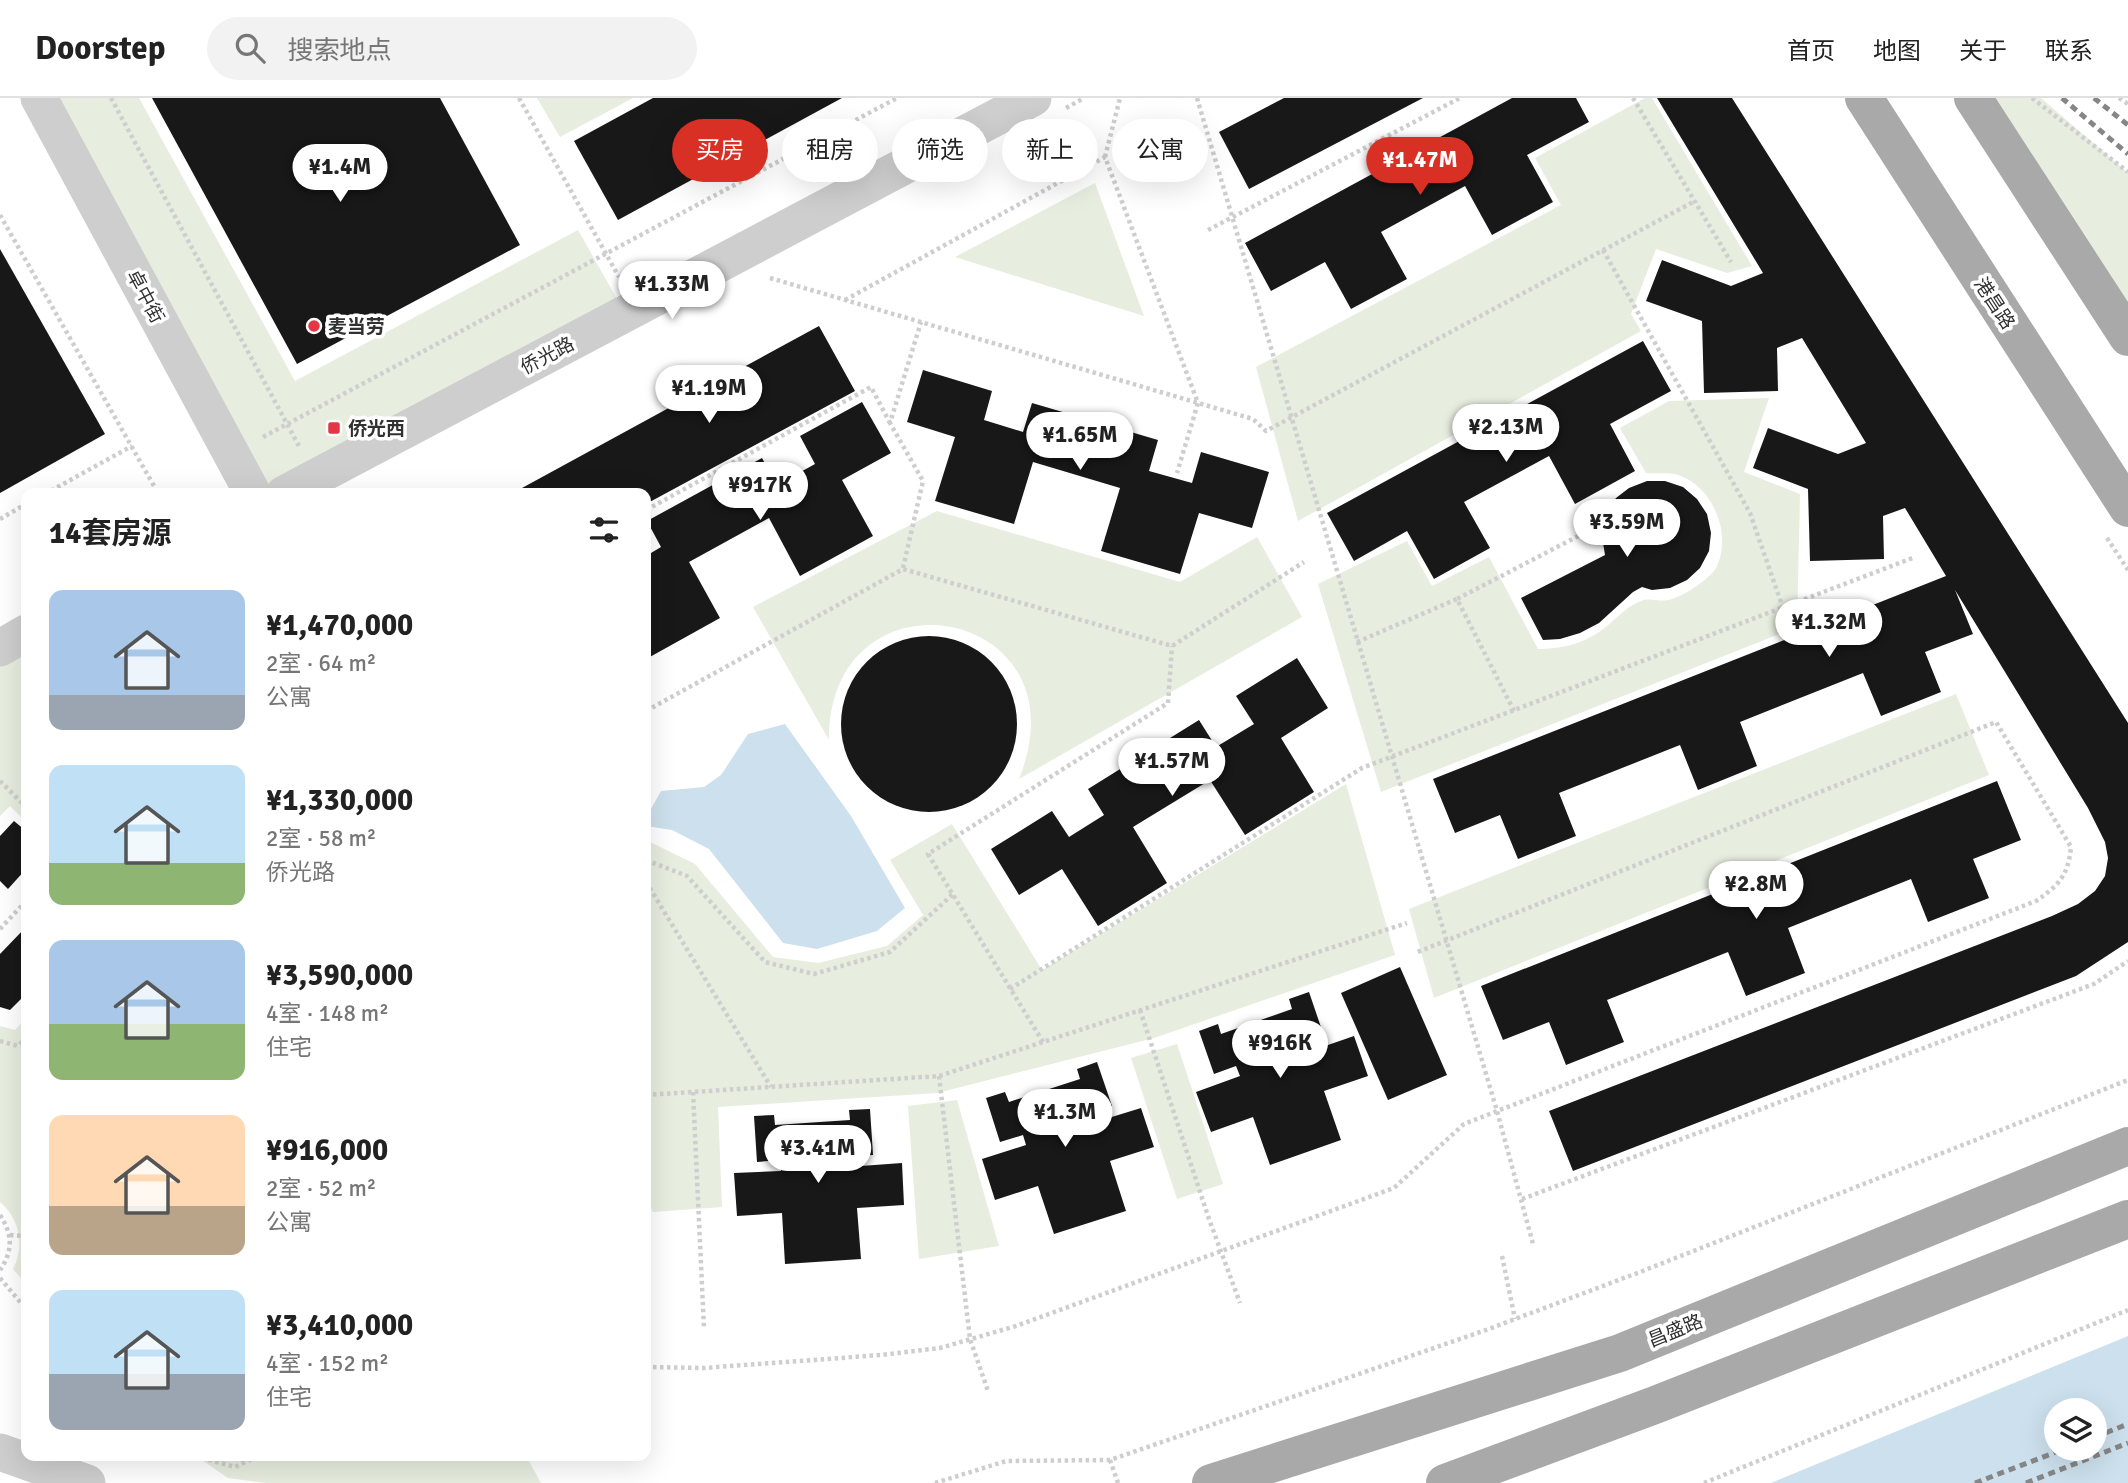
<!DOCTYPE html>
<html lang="zh">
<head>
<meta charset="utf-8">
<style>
  body { margin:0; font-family:Signika,"Noto Sans SC",sans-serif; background:#f2f2f2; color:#222; height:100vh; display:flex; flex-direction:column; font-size:26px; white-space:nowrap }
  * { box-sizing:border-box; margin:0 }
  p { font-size:23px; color:#767676 }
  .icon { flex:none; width:38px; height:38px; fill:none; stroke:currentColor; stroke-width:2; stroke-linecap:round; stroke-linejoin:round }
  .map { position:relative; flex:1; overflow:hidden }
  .side { position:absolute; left:21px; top:390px; width:630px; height:973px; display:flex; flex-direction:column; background:#fff; border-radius:14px; box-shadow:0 7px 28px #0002 }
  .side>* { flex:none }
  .hud { position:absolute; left:672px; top:21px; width:665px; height:63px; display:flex; gap:14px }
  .tools { position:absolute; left:2044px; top:1300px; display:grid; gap:14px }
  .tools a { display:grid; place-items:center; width:63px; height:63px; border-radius:50%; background:#fff; box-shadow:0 7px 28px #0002; font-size:35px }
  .price { position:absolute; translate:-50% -60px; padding:0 16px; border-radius:24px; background:#fff; color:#222; font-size:23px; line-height:46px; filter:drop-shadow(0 2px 4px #0008) }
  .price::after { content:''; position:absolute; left:50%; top:42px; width:21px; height:16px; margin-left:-10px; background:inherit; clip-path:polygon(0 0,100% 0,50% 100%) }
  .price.on { background:#d93025; color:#fff }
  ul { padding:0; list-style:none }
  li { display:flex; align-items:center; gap:21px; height:175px; padding:0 28px }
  li span { display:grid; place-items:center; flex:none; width:196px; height:140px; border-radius:14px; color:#555 }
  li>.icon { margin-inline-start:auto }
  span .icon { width:84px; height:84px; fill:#fffc; stroke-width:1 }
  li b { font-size:30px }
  h2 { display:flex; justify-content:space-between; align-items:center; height:84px; padding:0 28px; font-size:30px }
  .chip { padding:0 24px; border-radius:32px; background:#fff; box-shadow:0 7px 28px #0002; font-size:24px; line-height:63px }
  .chip.on { background:#d93025; color:#fff }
  header { display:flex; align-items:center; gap:42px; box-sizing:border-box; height:98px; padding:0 35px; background:#fff; border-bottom:2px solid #e0e0e0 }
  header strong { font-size:33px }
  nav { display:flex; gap:38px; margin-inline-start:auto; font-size:24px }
  .search { width:490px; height:63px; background:#f2f2f2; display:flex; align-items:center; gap:18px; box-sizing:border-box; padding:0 24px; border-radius:38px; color:#767676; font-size:26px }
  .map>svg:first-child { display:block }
</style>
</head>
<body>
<header>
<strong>Doorstep</strong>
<div class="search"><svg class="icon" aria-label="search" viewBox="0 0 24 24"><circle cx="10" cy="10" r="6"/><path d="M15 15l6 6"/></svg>搜索地点</div>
<nav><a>首页</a><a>地图</a><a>关于</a><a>联系</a></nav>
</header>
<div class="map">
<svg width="2128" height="1385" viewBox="0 0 2128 1385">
  <rect width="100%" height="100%" fill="#fff"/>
  <g fill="#e7eddf">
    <path d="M53,0H139L295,283L578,132L621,208L266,395Z"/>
    <path d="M537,0H633L560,39Z"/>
    <path d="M1645,0H1652L1752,168L1727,175L1656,151L1631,216L1641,233L1298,423L1256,269L1561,107L1535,60Z"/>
    <path d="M1974,0H2041L2128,75V235Z"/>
    <path d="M1095,85L1144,218L955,159Z"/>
    <path d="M1769,300L1744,374L1800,396L1797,529L1381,694L1318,486L1407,443L1432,488L1489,459L1538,551C1563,551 1587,545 1607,528C1618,519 1627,508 1641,503C1649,499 1659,504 1668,502C1681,500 1709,482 1716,470C1733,437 1713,388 1678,377C1669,374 1656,376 1646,375L1620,330L1669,303Z"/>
    <path d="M937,413L1180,484L1257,439L1302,519L1019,681C1089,507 829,462 829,642L753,509Z"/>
    <path d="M26,548V724L10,708L0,718V563Z"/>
    <path d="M1956,596L1989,677L1434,900L1409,811Z"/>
    <path d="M1346,686L1395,857L1154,940L937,995L718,1009L722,1109L653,1114L646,1101V742L695,766L773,859L818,865L887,848L923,817L890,762L952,726L1042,872Z"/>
    <path d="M26,920V1186L13,1171C25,1148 20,1121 0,1104V928L15,932Z"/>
    <path d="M1177,946L1223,1086L1177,1101L1131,960Z"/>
    <path d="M957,1002L999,1148L919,1161L908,1008Z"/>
    <path d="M196,1358H526L541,1385H266L228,1380Z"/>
  </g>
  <g fill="#cce0ed" fill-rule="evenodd">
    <path d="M785,626L851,718L905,810L877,833L817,851L783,845L709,751L672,732L646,728V720L661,693L704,689L721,677L748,636Z"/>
    <path d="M2128,1238V1385H1771ZM2056,1312H2095V1351H2056Z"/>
  </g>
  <g fill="#181818">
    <path d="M152,0H440L520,147L297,266Z"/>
    <path d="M653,0H842L618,122L574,43Z"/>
    <path d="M1284,0H1423L1249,91L1219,34Z"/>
    <path d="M1512,0H1576L1589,24L1527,57L1553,104L1492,137L1465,88L1381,134L1407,181L1351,211L1325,164L1271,193L1245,145Z"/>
    <path d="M1657,0H1732L2128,625V844L2076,878L1573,1073L1549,1013L2052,818L2078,806L2095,793L2105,778L2108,760L2105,744L2088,710L1955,492L1973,536L1925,554L1941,594L1881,618L1863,575L1740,624L1757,668L1698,692L1680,647L1559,695L1576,738L1518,761L1500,717L1455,735L1433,681L1946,478L1905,410L1883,418L1884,461L1810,463L1808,391L1753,370L1768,330L1838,356L1866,345L1802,240L1777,250L1778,293L1704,295L1702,223L1646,203L1662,162L1731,188L1763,175Z"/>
    <path d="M0,151L105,336L0,395Z"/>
    <path d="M819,228L855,293L646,406V396H511Z"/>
    <path d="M1643,243L1671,293L1610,326L1635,373L1575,406L1549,358L1464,404L1490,450L1434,481L1407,433L1354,463L1327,415Z"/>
    <path d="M923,272L992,293L984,322L1023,334L1032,305L1158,342L1149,373L1192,385L1201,354L1269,374L1252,430L1199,415L1180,476L1101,453L1120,390L1033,364L1014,426L935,403L955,339L907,324Z"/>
    <path d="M862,304L891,355L842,382L873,438L800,478L769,420L689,464L720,520L648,560L646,555V458L661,449L647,423L762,360L777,387L815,366L800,338Z"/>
    <path d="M1647,383H1665L1683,389L1697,401L1707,416L1711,435L1709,453L1700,470L1687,482L1670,490L1652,492L1642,489L1633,494L1599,525L1580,535L1560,541L1543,542L1521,500L1605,457L1601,432L1605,415L1616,400L1629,390Z"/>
    <circle cx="929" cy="626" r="88"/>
    <path d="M1297,560L1328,610L1281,640L1314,694L1245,737L1210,682L1133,729L1167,785L1098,828L1062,771L1019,797L991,751L1052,713L1069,739L1104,717L1088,691L1199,622L1216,649L1254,626L1236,598Z"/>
    <path d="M1997,683L2021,742L1973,761L1989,800L1928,824L1911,781L1788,830L1805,875L1746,898L1728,854L1607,902L1624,944L1566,967L1549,924L1503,942L1481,888Z"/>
    <path d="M14,723L26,733V771L8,791L0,783V738Z"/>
    <path d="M26,829V896L10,912L0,909V856Z"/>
    <path d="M1400,869L1447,977L1388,1002L1341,895Z"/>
    <path d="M1309,894L1324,938L1299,947L1302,956L1354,938L1368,978L1324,993L1341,1042L1270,1067L1253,1019L1211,1034L1196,994L1240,978L1236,968L1214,976L1199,933L1218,926L1221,936L1292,911L1289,901Z"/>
    <path d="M1097,964L1112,1008L1086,1017L1089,1026L1141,1010L1154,1049L1110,1063L1126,1113L1054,1136L1038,1088L995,1102L982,1061L1026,1047L1023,1037L1000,1044L986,1000L1005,994L1009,1004L1080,981L1077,971Z"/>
    <path d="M870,1011L873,1057L846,1058L847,1069L902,1065L904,1107L857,1110L861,1161L785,1166L782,1115L737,1118L734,1075L781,1073L780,1062L757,1064L754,1018L774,1017L775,1027L850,1022L849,1012Z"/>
  </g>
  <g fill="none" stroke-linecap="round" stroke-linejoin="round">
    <g stroke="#cecece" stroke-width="4.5" stroke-dasharray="3.5 3.5" stroke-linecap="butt">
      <path d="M111,0L300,350"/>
      <path d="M519,0L619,179"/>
      <path d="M1197,0L1497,1013L1533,1146"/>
      <path d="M1633,0L1731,164"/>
      <path d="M2032,0L2128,74"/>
      <path d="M2119,0L2128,6"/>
      <path d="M1066,10L1084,0"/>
      <path d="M1105,59L1120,0"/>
      <path d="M0,117L158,395"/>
      <path d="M1208,132L1460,0"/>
      <path d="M1603,152L1750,415L1783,510"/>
      <path d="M770,180L1253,321L1266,333L1695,103"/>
      <path d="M845,202L1105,59L1198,305L1177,375"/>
      <path d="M263,339L897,0"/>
      <path d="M45,396L132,348"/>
      <path d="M646,412L871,289L890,325"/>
      <path d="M0,421L26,406"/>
      <path d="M2107,440L2128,472"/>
      <path d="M903,470L923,383L890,325L921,224"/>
      <path d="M1357,544L1457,501"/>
      <path d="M646,613L903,471L1172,548L1304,464"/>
      <path d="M1514,613L1457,501L1586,434"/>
      <path d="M0,683L26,709"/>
      <path d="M646,762L687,778L765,864L814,876L890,854L953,796"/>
      <path d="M646,784L771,989"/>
      <path d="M0,831L26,803"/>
      <path d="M1010,891L1362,670L1915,459"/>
      <path d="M1140,912L1209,1121L1240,1205"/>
      <path d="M0,943L18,948L26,940"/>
      <path d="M1043,944L928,756L1168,605L1172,548"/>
      <path d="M939,978L970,1241L988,1293"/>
      <path d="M693,994L704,1230"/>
      <path d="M646,997L939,978L1407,825"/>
      <path d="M1522,1101L2094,886L2128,863"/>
      <path d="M0,1117C13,1137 13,1153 0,1172"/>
      <path d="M10,1137L26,1138"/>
      <path d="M1502,1158L1515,1221"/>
      <path d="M0,1180L26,1211"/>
      <path d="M646,1269L704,1270L881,1257L940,1250L1016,1228L1394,1090L1464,1026L2036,803C2059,787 2068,778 2071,749L1996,624L1415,855"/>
      <path d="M195,1358L235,1369L258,1358"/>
      <path d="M1110,1362L1118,1385"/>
      <path d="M935,1385L1006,1363L1110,1362L1486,1232L1640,1174L2128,982"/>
      <path d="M1704,1385L2128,1212"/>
    </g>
    <g stroke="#cecece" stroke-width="37">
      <path d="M39,0L253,396"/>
      <path d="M284,396L1033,0"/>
      <path d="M0,550L26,535"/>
      <path d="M0,1354L87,1385"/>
    </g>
    <g stroke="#a9a9a9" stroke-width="38">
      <path d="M1864,0L2128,410"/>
      <path d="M1973,0L2128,239"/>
      <path d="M1211,1385L1620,1255L2128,1048"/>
      <path d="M1445,1385L1655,1307L2128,1121"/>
    </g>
    <g stroke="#868686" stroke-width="5" stroke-dasharray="7 5" stroke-linecap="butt">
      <path d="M2062,0L2128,56"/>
      <path d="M2094,0L2128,27"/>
      <path d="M2095,1339L2128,1326"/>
      <path d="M1975,1385L2064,1351"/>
      <path d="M2026,1385L2128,1345"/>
    </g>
  </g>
  <g fill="#e43644" stroke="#fff" stroke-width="2.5">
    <circle cx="314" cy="228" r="7"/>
    <rect x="327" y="323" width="14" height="14" rx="3.5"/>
  </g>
  <g text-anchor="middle" stroke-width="7" stroke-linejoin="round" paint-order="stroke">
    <g font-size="19" fill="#313131" stroke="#fff">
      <text transform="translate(146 198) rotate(62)" y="7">卓中街</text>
      <text transform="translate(1995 205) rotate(57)" y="7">港昌路</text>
      <text transform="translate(547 257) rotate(-28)" y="7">侨光路</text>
      <text transform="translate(1675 1232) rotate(-22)" y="7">昌盛路</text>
    </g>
    <g font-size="19" font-weight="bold" fill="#313131" stroke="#fff" text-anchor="start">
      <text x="328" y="235">麦当劳</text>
      <text x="348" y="337">侨光西</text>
    </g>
  </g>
</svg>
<div class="tools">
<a><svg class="icon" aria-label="layers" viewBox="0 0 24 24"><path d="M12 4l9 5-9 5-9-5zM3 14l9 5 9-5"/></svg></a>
</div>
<b class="price on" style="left:1420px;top:99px">¥1.47M</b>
<b class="price" style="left:340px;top:106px">¥1.4M</b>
<b class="price" style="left:672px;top:223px">¥1.33M</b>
<b class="price" style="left:709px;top:327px">¥1.19M</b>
<b class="price" style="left:1506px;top:366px">¥2.13M</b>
<b class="price" style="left:1080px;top:374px">¥1.65M</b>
<b class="price" style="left:760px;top:424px">¥917K</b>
<b class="price" style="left:1627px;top:461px">¥3.59M</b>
<b class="price" style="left:1829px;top:561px">¥1.32M</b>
<b class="price" style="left:1172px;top:700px">¥1.57M</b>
<b class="price" style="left:1756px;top:823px">¥2.8M</b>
<b class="price" style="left:1280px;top:982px">¥916K</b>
<b class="price" style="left:1065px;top:1051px">¥1.3M</b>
<b class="price" style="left:818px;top:1087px">¥3.41M</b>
<div class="hud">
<a class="chip on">买房</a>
<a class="chip">租房</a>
<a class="chip">筛选</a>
<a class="chip">新上</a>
<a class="chip">公寓</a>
</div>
<section class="side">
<h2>14套房源<svg class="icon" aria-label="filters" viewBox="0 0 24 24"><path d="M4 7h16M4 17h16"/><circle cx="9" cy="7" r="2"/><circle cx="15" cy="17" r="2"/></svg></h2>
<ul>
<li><span style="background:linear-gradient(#a9c7e8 75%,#9aa5b1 0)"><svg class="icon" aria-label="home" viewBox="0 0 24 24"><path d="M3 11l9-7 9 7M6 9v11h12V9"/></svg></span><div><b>¥1,470,000</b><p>2室 · 64 m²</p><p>公寓</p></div></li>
<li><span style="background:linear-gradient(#bfe0f5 70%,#8fb573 0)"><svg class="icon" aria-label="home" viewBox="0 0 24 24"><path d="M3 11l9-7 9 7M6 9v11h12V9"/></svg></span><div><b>¥1,330,000</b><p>2室 · 58 m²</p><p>侨光路</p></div></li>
<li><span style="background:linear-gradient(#a9c7e8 60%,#8fb573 0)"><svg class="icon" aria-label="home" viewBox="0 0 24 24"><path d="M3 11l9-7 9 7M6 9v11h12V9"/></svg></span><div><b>¥3,590,000</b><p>4室 · 148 m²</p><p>住宅</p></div></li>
<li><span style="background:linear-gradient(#ffd9b3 65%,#b9a48a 0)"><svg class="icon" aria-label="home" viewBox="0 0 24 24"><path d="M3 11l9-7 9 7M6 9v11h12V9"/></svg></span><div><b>¥916,000</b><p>2室 · 52 m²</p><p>公寓</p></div></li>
<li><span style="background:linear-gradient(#bfe0f5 60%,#9aa5b1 0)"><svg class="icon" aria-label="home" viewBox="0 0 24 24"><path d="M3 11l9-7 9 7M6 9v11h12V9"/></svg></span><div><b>¥3,410,000</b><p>4室 · 152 m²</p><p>住宅</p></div></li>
</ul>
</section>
</div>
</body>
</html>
